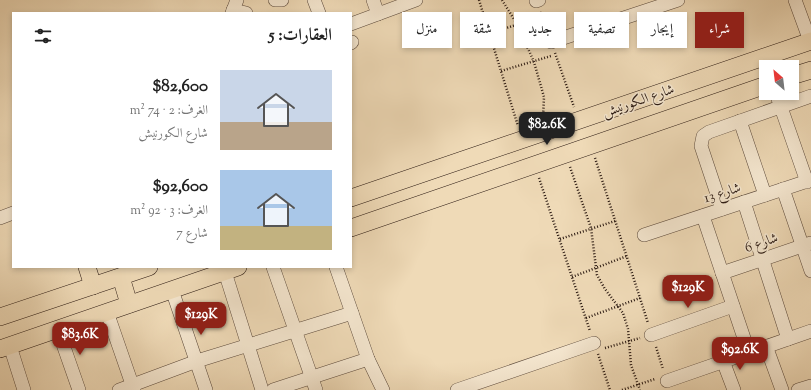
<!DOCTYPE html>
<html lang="ar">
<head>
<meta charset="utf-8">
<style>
  body { margin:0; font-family:"Sorts Mill Goudy",Amiri,serif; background:#f2f2f2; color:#222; direction:rtl; height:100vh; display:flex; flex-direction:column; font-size:15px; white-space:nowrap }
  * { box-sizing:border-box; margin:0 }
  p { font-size:13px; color:#767676 }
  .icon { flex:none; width:22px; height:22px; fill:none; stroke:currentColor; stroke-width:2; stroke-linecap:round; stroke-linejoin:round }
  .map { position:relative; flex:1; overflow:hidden; direction:ltr }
  .panel { position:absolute; left:12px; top:12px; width:340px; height:256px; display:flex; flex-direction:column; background:#fff; border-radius:0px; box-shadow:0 2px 6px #0003; direction:rtl }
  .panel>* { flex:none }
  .banner { position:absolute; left:364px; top:12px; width:380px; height:36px; direction:rtl; display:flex; gap:8px }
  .needle { width:26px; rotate:332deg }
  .fabs { position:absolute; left:759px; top:60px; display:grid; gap:8px }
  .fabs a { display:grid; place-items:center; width:40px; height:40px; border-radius:0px; background:#fff; box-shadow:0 2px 6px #0003; font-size:20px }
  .price { position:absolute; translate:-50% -34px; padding:0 9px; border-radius:8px; background:#8f2418; color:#fff; font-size:13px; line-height:26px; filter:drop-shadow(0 1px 2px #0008) }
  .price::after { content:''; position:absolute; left:50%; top:24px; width:12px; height:9px; margin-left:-6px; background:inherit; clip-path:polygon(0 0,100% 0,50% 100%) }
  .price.on { background:#222; color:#fff }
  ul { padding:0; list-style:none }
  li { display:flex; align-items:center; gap:12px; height:100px; padding:0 20px }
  li span { display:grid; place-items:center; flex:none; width:112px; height:80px; border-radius:0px; color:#555 }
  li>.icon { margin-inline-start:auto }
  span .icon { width:48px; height:48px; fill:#fffc; stroke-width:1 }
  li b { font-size:17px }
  h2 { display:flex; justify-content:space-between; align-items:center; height:48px; padding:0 20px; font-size:17px }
  .chip { padding:0 14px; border-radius:0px; background:#fff; box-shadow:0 2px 6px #0003; font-size:14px; line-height:36px }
  .chip.on { background:#8f2418; color:#fff }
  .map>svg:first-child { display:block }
</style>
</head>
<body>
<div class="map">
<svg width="811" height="390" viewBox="0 0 811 390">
  <rect width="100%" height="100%" fill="#efdab7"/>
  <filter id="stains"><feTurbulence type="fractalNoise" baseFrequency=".005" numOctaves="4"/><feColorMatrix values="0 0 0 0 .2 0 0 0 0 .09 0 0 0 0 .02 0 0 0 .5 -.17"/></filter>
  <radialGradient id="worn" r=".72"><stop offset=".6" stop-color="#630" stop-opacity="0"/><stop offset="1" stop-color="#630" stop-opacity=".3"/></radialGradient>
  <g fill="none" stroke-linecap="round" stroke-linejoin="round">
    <defs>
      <g id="minor">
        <path d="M275,0H282"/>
        <path d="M314,0L319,13"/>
        <path d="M373,0L378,14"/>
        <path d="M795,0L810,41"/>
        <path d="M536,1L539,0"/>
        <path d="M233,10L246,13"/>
        <path d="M232,13L237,0"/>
        <path d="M351,24L416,0"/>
        <path d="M551,42L678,0"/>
        <path d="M351,43L352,42"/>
        <path d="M776,93L807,182"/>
        <path d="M740,121L765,195"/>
        <path d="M783,189L811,271"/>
        <path d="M744,202L788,339"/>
        <path d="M722,209L701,146L703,136L709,132L811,96"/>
        <path d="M703,216L749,353"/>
        <path d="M0,218L13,213"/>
        <path d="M644,235L811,180"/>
        <path d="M273,267L316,390"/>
        <path d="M336,267L368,359L383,390"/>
        <path d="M225,272L262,390"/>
        <path d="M722,273L811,243"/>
        <path d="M172,290L206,390"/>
        <path d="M107,312L134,390"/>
        <path d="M58,330L79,390"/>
        <path d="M651,335L733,306"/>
        <path d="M10,346L24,390"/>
        <path d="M766,346L782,390"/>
        <path d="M723,361L734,390"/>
        <path d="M667,381L811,331"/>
        <path d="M119,390L197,361L352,313"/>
        <path d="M273,390L368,359"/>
        <path d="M457,390L594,343"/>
        <path d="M798,390L811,386"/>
      </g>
      <g id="major">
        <path d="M792,76L811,70"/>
        <path d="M351,198L811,41"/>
        <path d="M351,228L766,85"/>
        <path d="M87,267L93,286"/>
        <path d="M121,277L129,304"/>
        <path d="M0,317L149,267"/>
        <path d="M0,349L238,267"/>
      </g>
    </defs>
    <use href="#minor" stroke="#5b493b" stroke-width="14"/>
    <use href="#major" stroke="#2a1912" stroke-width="18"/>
    <g stroke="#2a1912" stroke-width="2.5" stroke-dasharray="1 2" stroke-linecap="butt">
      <path d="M479,0L518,126"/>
      <path d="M502,0L517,24L534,62L544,97L543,118"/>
      <path d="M540,12L547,30"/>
      <path d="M490,33L542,17"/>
      <path d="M555,53L574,107"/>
      <path d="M501,71L551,56"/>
      <path d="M595,158L648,323"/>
      <path d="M570,167L591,228L597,275L605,289L623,313L628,329L631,365L640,390"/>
      <path d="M539,178L590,331"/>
      <path d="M560,239L615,221"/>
      <path d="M572,277L627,256"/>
      <path d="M586,318L640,298"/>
      <path d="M656,347L663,369"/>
      <path d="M605,348L640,338"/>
      <path d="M598,354L610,390"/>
      <path d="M622,390L655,379"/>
    </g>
    <use href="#minor" stroke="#f5e7d0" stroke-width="13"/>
    <use href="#major" stroke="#efdab7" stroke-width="17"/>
  </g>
  <g text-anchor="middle" stroke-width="3" stroke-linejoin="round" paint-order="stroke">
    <g font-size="14" fill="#2a1912" stroke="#f5e7d0">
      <text transform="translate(638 100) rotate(-19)" y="5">شارع الكورنيش</text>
      <text transform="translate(722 192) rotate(-18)" y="5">شارع 13</text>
      <text transform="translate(761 242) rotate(-19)" y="5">شارع 6</text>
    </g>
  </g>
  <rect width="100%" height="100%" filter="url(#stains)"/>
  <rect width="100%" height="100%" fill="url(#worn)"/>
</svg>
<div class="fabs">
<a><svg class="needle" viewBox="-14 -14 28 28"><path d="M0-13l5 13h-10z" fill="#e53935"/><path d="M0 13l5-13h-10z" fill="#767676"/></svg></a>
</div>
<b class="price on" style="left:547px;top:146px">$82.6K</b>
<b class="price" style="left:688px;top:309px">$129K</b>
<b class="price" style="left:201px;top:336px">$129K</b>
<b class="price" style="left:80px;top:356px">$83.6K</b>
<b class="price" style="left:740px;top:371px">$92.6K</b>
<div class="banner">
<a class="chip on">شراء</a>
<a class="chip">إيجار</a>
<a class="chip">تصفية</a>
<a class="chip">جديد</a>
<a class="chip">شقة</a>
<a class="chip">منزل</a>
</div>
<section class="panel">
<h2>العقارات: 5<svg class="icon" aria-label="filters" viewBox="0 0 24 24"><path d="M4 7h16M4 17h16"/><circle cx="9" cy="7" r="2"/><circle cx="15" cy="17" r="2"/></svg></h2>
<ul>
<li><span style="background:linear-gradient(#c9d6e8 65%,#b9a48a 0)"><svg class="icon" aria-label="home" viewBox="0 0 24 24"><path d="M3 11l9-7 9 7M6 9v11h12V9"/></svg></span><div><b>$82,600</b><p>الغرف: 2 · 74 m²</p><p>شارع الكورنيش</p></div></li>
<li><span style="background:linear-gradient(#a9c7e8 70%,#c2b280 0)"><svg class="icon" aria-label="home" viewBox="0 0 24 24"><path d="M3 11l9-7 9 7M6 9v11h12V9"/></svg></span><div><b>$92,600</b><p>الغرف: 3 · 92 m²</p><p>شارع 7</p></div></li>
</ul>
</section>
</div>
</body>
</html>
